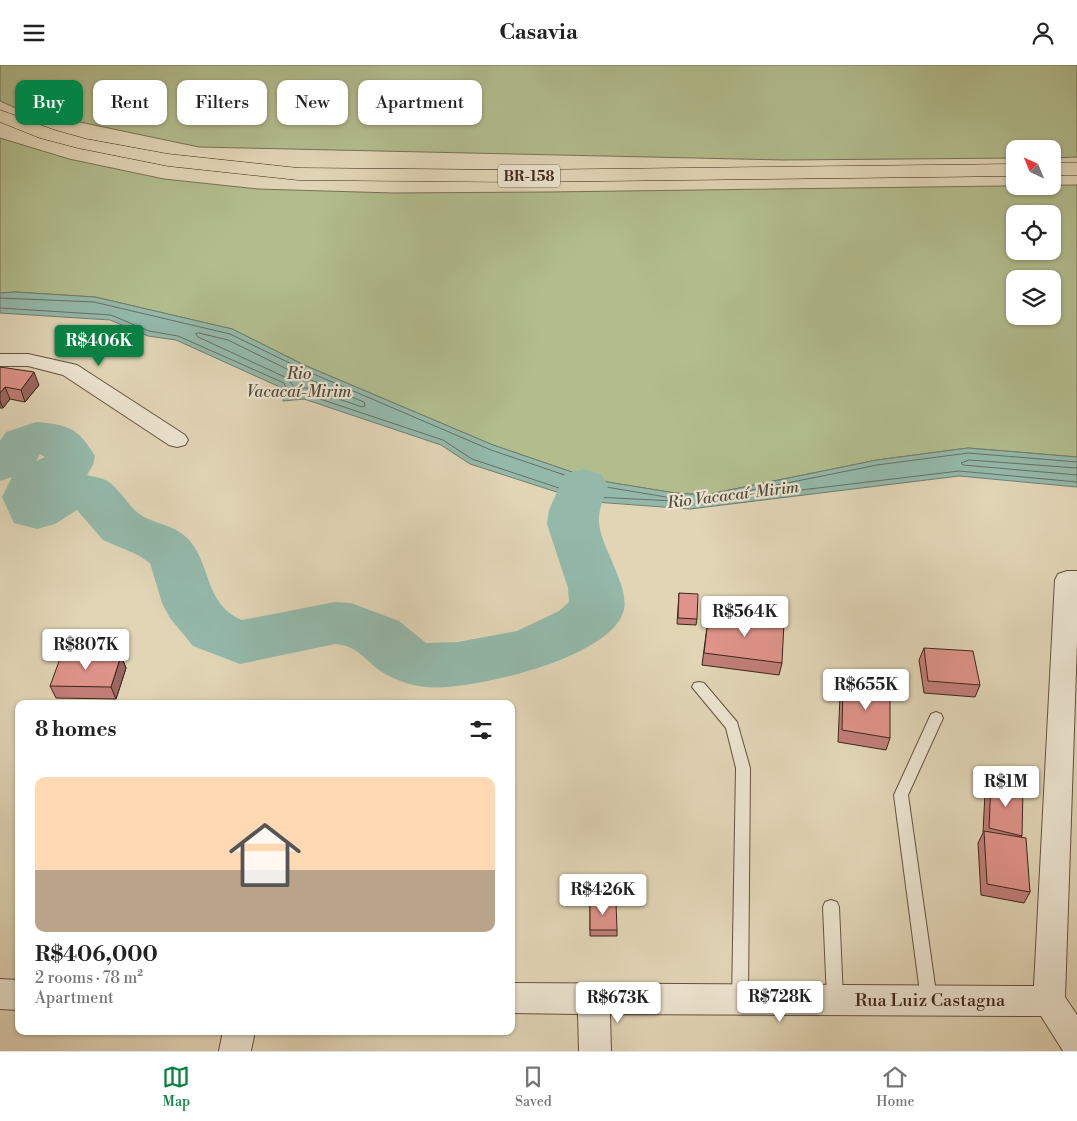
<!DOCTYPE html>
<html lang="en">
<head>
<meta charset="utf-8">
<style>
  body { margin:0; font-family:"Libre Bodoni",serif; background:#f2f2f2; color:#222; height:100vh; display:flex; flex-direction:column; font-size:19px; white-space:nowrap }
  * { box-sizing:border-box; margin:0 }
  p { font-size:16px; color:#767676 }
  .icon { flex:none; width:28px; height:28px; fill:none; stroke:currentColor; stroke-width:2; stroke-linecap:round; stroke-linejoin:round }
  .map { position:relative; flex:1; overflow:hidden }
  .drawer { position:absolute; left:15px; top:635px; width:500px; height:335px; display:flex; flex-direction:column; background:#fff; border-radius:10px; box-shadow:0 1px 4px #0004 }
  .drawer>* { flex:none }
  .banner { position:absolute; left:15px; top:15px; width:500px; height:45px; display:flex; gap:10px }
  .needle { width:32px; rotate:316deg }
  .tools { position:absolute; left:1006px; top:75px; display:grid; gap:10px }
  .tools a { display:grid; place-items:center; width:55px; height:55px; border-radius:10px; background:#fff; box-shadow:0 1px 4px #0004; font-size:25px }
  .price { position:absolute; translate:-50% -42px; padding:0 11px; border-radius:5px; background:#fff; color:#222; font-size:16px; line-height:32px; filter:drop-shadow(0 1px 2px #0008) }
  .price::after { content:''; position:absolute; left:50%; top:30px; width:15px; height:11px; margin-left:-8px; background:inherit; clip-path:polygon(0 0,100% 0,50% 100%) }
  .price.active { background:#0b8043; color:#fff }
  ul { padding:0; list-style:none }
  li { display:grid; align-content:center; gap:10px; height:265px; padding:0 20px }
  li+li { border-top:1px solid #e0e0e0 }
  li span { display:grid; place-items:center; height:155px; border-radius:10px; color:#555 }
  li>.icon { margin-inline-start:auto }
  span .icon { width:90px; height:90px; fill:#fffc; stroke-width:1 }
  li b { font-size:21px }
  h2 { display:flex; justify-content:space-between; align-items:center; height:60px; padding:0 20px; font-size:21px }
  .pill { padding:0 18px; border-radius:10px; background:#fff; box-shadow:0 1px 4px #0004; font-size:18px; line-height:45px }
  .pill.active { background:#0b8043; color:#fff }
  header { display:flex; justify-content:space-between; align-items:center; height:65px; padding:0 20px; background:#fff; font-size:22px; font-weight:700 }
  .tabs { display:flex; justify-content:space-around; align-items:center; height:70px; border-top:1px solid #e0e0e0; background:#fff; font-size:14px; color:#767676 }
  .tabs a { display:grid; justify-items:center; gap:2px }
  .tabs .active { color:#0b8043 }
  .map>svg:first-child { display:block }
</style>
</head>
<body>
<header><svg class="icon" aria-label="menu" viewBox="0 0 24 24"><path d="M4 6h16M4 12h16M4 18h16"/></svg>Casavia<svg class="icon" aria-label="person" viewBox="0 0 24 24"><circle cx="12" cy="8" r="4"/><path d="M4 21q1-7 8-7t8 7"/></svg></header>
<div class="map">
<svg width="1077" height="986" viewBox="0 0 1077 986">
  <rect width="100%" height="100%" fill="#e1d5b6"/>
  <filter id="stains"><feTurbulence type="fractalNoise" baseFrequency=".004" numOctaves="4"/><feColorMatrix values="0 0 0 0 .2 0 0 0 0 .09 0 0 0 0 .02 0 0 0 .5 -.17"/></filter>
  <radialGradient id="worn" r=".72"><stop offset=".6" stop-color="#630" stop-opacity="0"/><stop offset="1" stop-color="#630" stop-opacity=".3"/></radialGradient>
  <g fill="#b2bd8e" stroke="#787254" fill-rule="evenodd">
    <path d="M0,0H1077V92L1053,93L1052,84H1015V93L784,95L199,82L18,44L0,36Z"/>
    <path d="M0,73L69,94L164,114L258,124L393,128L549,127L1077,120V392L968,383L877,395L705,430L675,428L595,415L493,380L304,300L232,264L95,232L15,227L0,228ZM1015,149H1052V186H1015ZM1015,214H1052V251H1015Z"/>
  </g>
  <path fill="#94b9ab" stroke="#717e71" d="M15,227L95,232L232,264L304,300L493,380L595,415L675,428L705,430L877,395L968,383L1077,392V422L959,411L690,444L595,437L581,446L566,430L470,399L441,380L304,334L283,336L282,323L176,275L148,271L110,255L0,248V228Z"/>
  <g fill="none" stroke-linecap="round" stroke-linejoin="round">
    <g stroke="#687062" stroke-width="1">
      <path d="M0,233L94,237L230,269L302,304L491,385L594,420L672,433L674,436L595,432L581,439L568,426L472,394L443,375L305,329L289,330L284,318L178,271L149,266L111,250L0,243"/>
      <path d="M199,268L228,275L299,310L364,337L365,341L362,342L307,323H295L287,313L198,272L196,269Z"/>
      <path d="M1077,397L968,388L877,400L742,427L740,430L743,432L959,406L1077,417"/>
      <path d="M1077,403L969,395L961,398L963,400L1077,410"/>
    </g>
    <path fill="#94b9ab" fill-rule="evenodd" d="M36,357C69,360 77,362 95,391L93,400L87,410C94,412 104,413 109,417C120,425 127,439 138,448C152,459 173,459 186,472C212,496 203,539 242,555L335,537L351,538L399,556L426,578L458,577L517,566L559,546L569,537L568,523L547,459L549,445L565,409L583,404L601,409L608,421C604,433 598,445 599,457C600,481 629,520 624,544C615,593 468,627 425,622C413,621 392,614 382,607C364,595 359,581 335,579L240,599L193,581L170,553L162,538L150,498L138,490L103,475L77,445L55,459L37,464L14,458L2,432L12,412L0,416V376L6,367ZM40,389L45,392L36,396Z"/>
    <defs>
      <g id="lane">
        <path d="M699,617L704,618L737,657L750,703L748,934L746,940L740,942L734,940L732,934L736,703L726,663L692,622L694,618Z"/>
        <path d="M936,647L941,649L943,653L908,730L937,935L935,941L929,943L923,941L921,935L894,730L931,649Z"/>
        <path d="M831,835L837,837L839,842L843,934L841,940L835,942L829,940L827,934L823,842L825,837Z"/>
      </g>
      <g id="street">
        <path d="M0,289H28L77,300L185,370L188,375L185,380L177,382L169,380L63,310L28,301H0Z"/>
        <path d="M1067,506H1077V576L1065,932L1077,950V986H1063L1041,951L610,949L611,986H579L578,949L511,948V918L1034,921L1055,515L1058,509Z"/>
        <path d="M0,914L19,915V945L0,944Z"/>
        <path d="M223,966H255L251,986H219Z"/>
      </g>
      <g id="highway">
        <path d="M0,45L54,65L86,74L168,89L298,103L521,105L1015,99V111L521,117L298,115L168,101L78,83L40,73L0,57Z"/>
        <rect x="1052" y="98" width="25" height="12"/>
      </g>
    </defs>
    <use href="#lane" stroke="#665240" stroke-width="2"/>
    <use href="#street" stroke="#665240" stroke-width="2"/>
    <use href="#highway" stroke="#3d2619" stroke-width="1"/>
    <use href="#lane" fill="#ece4d0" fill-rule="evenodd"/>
    <use href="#street" fill="#ece4d0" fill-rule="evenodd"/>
    <use href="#highway" fill="#e1d5b6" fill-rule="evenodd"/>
  </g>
  <g fill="#c07e77" stroke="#3d2619">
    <path d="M0,302L39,320L25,337L10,334L3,343H0Z"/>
    <path d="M679,528L697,554L696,560L677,559Z"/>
    <path d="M709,547L782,598L779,610L702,600Z"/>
    <path d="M924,583L980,620L975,632L924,628L919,595Z"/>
    <path d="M121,591L126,603L116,634L56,633L50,621Z"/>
    <path d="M843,619L890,673L886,685L838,677L840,631Z"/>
    <path d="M991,716L1022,771L1021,772L1030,827L1024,838L981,830L978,778L983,768L985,727Z"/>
    <path d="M590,837L617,865V871H590Z"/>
  </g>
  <g fill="#9c6761" stroke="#3d2619">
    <path d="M34,307L39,320L25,337L21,325Z"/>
    <path d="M5,322L10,334L3,343L0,336V328Z"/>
    <path d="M121,591L126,603L116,634L111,622Z"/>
  </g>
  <g fill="#df938a" stroke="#3d2619">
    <path d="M0,302L34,307L21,325L5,322L0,328Z"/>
    <path d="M679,528L698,529L697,554L678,553Z"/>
    <path d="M709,547L784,557L782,598L704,588Z"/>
    <path d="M924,583L973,586L980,620L928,616Z"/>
    <path d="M61,591H121L111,622L50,621Z"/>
    <path d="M843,619L890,626V673L842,665Z"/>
    <path d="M991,716L1023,723L1022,771L989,763Z"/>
    <path d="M984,766L1026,773L1030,827L987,819Z"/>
    <path d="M590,837H616L617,865H590Z"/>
  </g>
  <g text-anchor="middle" stroke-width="4.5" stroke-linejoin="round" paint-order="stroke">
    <rect fill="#ece4d0" stroke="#725f50" stroke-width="1" x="498" y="99.5" width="62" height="23" rx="4"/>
    <g font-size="14" font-weight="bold" fill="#3d2619">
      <text x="529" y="116">BR-158</text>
    </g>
    <g font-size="16" font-style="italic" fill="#534b3e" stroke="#ece4d0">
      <text x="299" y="314">Rio<tspan x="299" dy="18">Vacacaí-Mirim</tspan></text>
      <text transform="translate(733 429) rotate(-7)" y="6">Rio Vacacaí-Mirim</text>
    </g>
    <g font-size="18" fill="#3d2619" stroke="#ece4d0">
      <text x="930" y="941">Rua Luiz Castagna</text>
    </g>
  </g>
  <rect width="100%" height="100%" filter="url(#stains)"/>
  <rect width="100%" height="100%" fill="url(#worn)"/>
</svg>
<div class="tools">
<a><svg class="needle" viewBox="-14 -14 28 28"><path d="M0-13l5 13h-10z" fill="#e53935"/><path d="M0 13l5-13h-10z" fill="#767676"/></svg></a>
<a><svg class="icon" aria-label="locate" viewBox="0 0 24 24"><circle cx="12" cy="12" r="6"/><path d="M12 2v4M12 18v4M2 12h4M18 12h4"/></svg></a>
<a><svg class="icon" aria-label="layers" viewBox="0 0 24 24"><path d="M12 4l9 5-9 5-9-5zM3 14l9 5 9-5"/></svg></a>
</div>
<b class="price active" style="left:99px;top:302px">R$406K</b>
<b class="price" style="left:745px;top:573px">R$564K</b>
<b class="price" style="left:86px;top:606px">R$807K</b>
<b class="price" style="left:866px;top:646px">R$655K</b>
<b class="price" style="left:1006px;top:743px">R$1M</b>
<b class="price" style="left:603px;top:851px">R$426K</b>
<b class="price" style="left:780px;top:958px">R$728K</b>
<b class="price" style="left:618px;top:959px">R$673K</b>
<div class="banner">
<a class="pill active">Buy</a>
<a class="pill">Rent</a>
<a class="pill">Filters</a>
<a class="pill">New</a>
<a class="pill">Apartment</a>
</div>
<section class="drawer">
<h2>8 homes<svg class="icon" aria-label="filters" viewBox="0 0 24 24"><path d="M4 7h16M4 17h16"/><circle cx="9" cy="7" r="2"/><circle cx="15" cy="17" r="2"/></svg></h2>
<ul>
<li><span style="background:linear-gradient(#ffd9b3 60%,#b9a48a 0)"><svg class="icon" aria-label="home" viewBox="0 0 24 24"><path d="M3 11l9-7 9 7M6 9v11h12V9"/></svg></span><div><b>R$406,000</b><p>2 rooms · 78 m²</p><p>Apartment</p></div></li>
</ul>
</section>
</div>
<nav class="tabs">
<a class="active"><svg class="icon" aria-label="map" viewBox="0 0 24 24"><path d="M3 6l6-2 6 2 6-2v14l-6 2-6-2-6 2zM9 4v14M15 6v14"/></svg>Map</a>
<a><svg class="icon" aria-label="saved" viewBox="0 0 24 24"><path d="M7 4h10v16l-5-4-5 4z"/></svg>Saved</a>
<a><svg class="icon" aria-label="home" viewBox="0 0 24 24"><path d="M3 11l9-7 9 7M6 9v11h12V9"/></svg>Home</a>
</nav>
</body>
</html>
